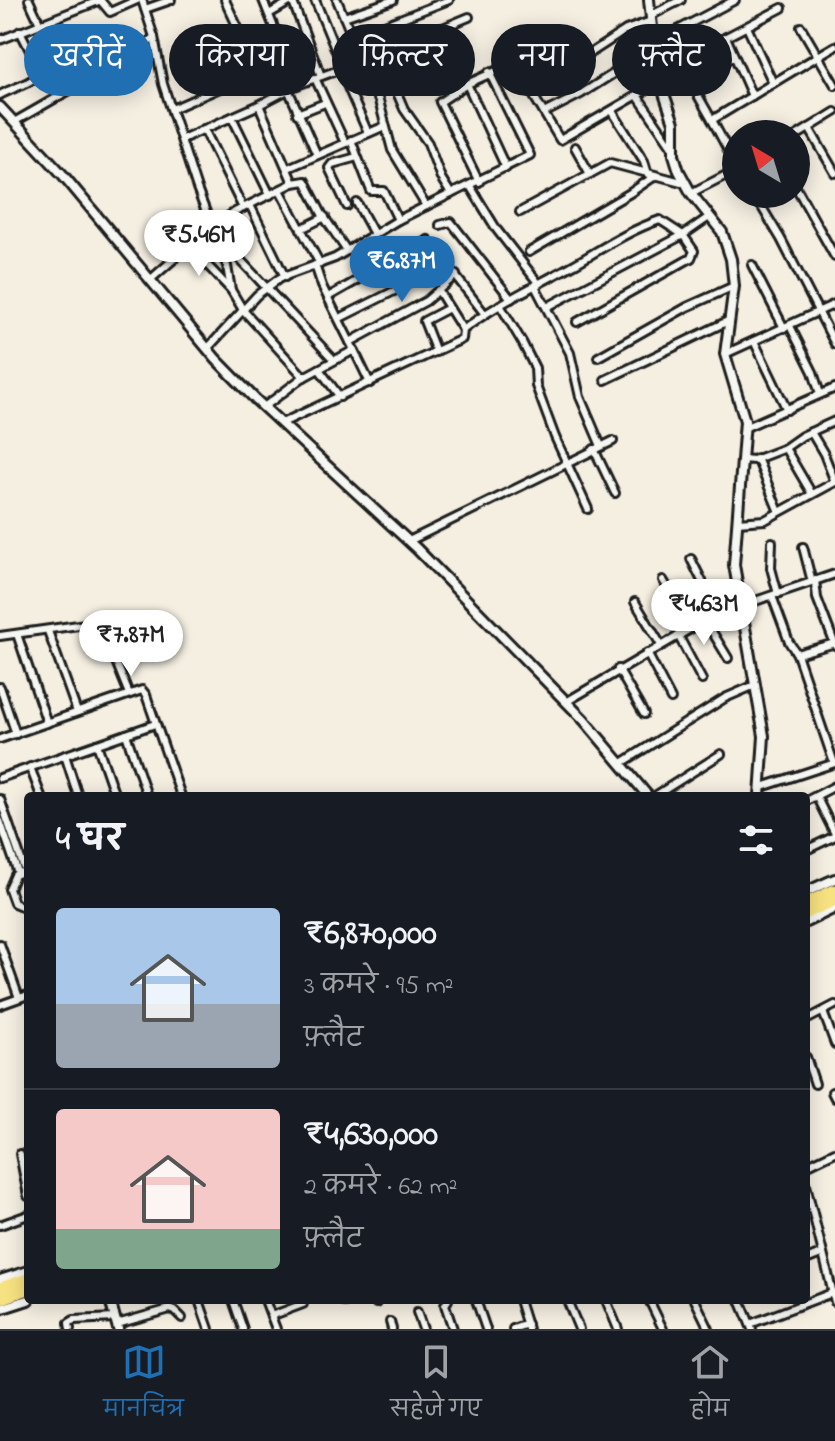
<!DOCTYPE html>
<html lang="hi">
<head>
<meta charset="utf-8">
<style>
  body { margin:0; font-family:"Indie Flower","Playpen Sans Deva",sans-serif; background:#242831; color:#f1f3f6; height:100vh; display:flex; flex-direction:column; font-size:30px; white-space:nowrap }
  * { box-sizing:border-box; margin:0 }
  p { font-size:26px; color:#9ea1a6 }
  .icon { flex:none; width:44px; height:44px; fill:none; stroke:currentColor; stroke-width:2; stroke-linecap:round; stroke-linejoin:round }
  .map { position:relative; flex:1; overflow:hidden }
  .drawer { position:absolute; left:24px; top:792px; width:786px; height:512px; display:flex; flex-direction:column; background:#171b24; border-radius:8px; box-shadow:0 4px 20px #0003 }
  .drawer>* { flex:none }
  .guide { position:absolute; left:24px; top:24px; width:788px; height:72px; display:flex; gap:16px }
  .needle { width:52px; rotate:322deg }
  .tools { position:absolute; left:722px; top:120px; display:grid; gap:16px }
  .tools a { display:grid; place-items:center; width:88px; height:88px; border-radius:50%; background:#171b24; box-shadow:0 4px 20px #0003; font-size:40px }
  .price { position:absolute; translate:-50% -68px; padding:0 18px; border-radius:28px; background:#fff; color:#222; font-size:26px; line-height:52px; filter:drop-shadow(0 2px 4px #0008) }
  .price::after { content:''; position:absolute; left:50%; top:48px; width:24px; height:18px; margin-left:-12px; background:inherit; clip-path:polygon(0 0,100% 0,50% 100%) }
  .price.selected { background:#1f6fb2; color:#fff }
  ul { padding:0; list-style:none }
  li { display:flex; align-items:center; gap:24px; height:200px; padding:0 32px }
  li+li { border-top:2px solid #363941 }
  li span { display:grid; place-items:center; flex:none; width:224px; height:160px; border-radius:8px; color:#555 }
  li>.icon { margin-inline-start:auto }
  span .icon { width:96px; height:96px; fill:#fffc; stroke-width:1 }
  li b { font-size:34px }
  h2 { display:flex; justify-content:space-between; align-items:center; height:96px; padding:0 32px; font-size:34px }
  .chip { padding:0 28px; border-radius:36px; background:#171b24; box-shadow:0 4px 20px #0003; font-size:28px; line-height:72px }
  .chip.selected { background:#1f6fb2; color:#fff }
  .tab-bar { display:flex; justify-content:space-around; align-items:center; height:112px; border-top:2px solid #363941; background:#171b24; font-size:22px; color:#9ea1a6 }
  .tab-bar a { display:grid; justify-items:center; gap:4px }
  .tab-bar .selected { color:#1f6fb2 }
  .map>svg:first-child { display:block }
</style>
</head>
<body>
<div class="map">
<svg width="835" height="1329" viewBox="0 0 835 1329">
  <rect width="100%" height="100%" fill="#f5efe2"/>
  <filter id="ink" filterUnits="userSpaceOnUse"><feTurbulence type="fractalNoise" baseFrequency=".0125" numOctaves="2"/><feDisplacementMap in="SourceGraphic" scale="16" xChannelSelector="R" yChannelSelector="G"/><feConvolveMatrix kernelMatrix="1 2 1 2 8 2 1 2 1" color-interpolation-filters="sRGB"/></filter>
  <g filter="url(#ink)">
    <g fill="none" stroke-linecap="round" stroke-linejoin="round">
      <defs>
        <g id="street">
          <path d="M29,0L40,24"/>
          <path d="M100,0L110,12L137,0"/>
          <path d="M225,0L252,58"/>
          <path d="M292,0L321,76"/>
          <path d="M315,0L343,68"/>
          <path d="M337,0L379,101L392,150L426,206"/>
          <path d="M145,9L171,0"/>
          <path d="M269,14L293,0"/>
          <path d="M650,16L681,0"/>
          <path d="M344,17L393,0"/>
          <path d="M747,27L773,83"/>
          <path d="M154,37L163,84L197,189L227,266L231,290L243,310L304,377"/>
          <path d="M353,37L449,0"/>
          <path d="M726,37L752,96"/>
          <path d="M0,40L101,0"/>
          <path d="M653,43L735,0"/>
          <path d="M835,46L818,56L835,85"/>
          <path d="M380,53L404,109L428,143L441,178L451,194"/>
          <path d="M262,55L277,95"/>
          <path d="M340,69L368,133"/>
          <path d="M657,73L782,8"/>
          <path d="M315,78L345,143"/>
          <path d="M467,84L506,168"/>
          <path d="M297,85L363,61L469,17"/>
          <path d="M528,86L586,56L626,30L651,21"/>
          <path d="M288,89L317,155"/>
          <path d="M663,90L734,56"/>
          <path d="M696,92L712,120"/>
          <path d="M0,95C12,88 33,83 41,72L20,31"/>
          <path d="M637,95L673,148"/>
          <path d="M172,109L229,84"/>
          <path d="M612,111L644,161L648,174"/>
          <path d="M544,113L581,94L635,60L655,55"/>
          <path d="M297,114L325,103"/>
          <path d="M232,117L270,195"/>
          <path d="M14,122L140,50L154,37L142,0"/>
          <path d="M809,128L835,173"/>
          <path d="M204,129L243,208"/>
          <path d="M796,136L835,112"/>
          <path d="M182,139L259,105"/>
          <path d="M351,140L371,191H384L398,220"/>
          <path d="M575,147L590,174"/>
          <path d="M736,165L712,120L818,56L801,27"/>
          <path d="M288,168L385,126"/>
          <path d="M479,182L440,102L467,84L514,63L560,140L660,82"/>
          <path d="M293,183L305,181L322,214L347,251"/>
          <path d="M470,186L497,230L539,284"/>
          <path d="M796,187L835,257"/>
          <path d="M280,190L320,264"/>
          <path d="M691,193L736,170"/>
          <path d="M754,194L781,239L835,344"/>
          <path d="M357,203L374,234"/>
          <path d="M250,205L285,277"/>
          <path d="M347,206L329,168L332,164L357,157"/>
          <path d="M520,212L610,163L685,183"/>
          <path d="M440,225L451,222L511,299"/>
          <path d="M301,229L325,217"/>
          <path d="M218,236L334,360"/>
          <path d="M189,246L231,290"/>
          <path d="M529,252L630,193L655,176"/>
          <path d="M752,265L784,328"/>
          <path d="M150,280L207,230L235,212L293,183L259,105L297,85L263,0"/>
          <path d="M535,286L570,353L580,397L601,446"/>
          <path d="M438,290L463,330"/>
          <path d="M328,297L428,240L484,313"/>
          <path d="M500,305L522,342L535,368L536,386L555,437L588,509"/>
          <path d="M547,307L683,235L694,251L691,258L577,322"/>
          <path d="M340,318L404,286L441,256"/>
          <path d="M790,326L813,372L820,394"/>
          <path d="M754,341L787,410"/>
          <path d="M350,342L426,301L456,275"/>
          <path d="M207,349L257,295L280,278L335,258L398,220L530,155L489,72"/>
          <path d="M354,350L370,383"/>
          <path d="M436,352L424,321L449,308"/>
          <path d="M725,354L835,304"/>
          <path d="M598,357L687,307L734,286"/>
          <path d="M319,369L340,397"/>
          <path d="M605,380L730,320"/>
          <path d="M264,407L302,378L354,350L322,286L315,265"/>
          <path d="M282,423L462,339L463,330C496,304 534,287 571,266C600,250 627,231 660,220L683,235L709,217"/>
          <path d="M744,428L835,388"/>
          <path d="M811,432L824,454L835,482"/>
          <path d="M594,449L615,493"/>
          <path d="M757,458L779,512"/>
          <path d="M742,459L754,460L785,448"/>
          <path d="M812,494L785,448L802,436L835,421"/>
          <path d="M737,522L765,520L835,482"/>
          <path d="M409,541L613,441"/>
          <path d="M772,542L771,568L778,594"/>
          <path d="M803,547L812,582"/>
          <path d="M691,559L718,613"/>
          <path d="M663,580L691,628"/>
          <path d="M815,580L817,598L835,645"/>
          <path d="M772,596L789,642L797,654L835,643"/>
          <path d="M635,602L661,645"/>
          <path d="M705,620L728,658"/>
          <path d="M48,631L77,712"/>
          <path d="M17,634L47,723"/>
          <path d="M678,635L702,680"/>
          <path d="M0,636L100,622L129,694"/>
          <path d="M647,653L671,699"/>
          <path d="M797,654L834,763"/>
          <path d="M618,669L644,714"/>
          <path d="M0,687L16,734"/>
          <path d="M566,702L714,615L835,574"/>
          <path d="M126,734L147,796"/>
          <path d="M0,739L142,690L146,695L181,796"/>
          <path d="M97,744L115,796"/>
          <path d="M65,755L78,796"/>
          <path d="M622,763L725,698L755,685"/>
          <path d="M30,767L41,796"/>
          <path d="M0,778L155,724"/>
          <path d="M762,787L835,763"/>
          <path d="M655,796L721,754"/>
          <path d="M816,796L835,834"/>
          <path d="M0,799L25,871"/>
          <path d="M806,801L835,786"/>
          <path d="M0,821L18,873"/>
          <path d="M806,850L835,836"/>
          <path d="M28,870L15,875L9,889L14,903L28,909"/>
          <path d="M0,944L19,998"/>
          <path d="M0,1005L28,995"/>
          <path d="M823,1012L835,1044"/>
          <path d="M806,1020L835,1005"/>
          <path d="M806,1057L815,1084"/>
          <path d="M832,1092L835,1098"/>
          <path d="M20,1154L28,1196"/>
          <path d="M806,1166L835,1152"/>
          <path d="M806,1185L835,1302"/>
          <path d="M0,1225L28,1215"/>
          <path d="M806,1260L821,1254"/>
          <path d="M199,1300L209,1329"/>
          <path d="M233,1300L243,1329"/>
          <path d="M265,1300L276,1329"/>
          <path d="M344,1300L345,1302"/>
          <path d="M375,1300L376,1303"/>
          <path d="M448,1300L445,1305L453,1329"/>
          <path d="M476,1300L486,1329"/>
          <path d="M519,1300L528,1329"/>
          <path d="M567,1300L579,1329"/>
          <path d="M606,1300L618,1329"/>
          <path d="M649,1300L663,1329"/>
          <path d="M695,1300L709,1329"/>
          <path d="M740,1300L752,1329"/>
          <path d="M417,1312L423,1329"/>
          <path d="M271,1316L303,1304"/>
          <path d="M390,1322L392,1329"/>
          <path d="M117,1324L170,1309L175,1311L182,1318"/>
          <path d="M750,1324L832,1293"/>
          <path d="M70,1329L69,1323L74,1320L115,1318"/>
          <path d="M513,1329L527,1324"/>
        </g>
        <g id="secondary">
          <path d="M649,0L657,73L674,123V155L679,171L691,193L722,232L731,259L734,286L725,354L745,421L734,565L764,736L760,796"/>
          <path d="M0,107L63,175L216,359L256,400L417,549L584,720L648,796"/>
          <path d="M806,892L835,879"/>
          <path d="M806,922L835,908"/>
          <path d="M0,1280L28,1271"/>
          <path d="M110,1300L118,1329"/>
          <path d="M0,1309L28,1300"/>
        </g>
        <g id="highway">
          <path d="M806,903L835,890"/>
          <path d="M806,913L835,900"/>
          <path d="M0,1288L28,1279"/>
          <path d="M0,1299L28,1289"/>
        </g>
      </defs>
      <use href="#street" stroke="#1c1c1c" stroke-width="12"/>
      <use href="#secondary" stroke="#1c1c1c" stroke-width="14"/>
      <use href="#highway" stroke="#1c1c1c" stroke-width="17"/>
      <use href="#street" stroke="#f6f6f2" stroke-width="6"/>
      <use href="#secondary" stroke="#f6f6f2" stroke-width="8"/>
      <use href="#highway" stroke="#f7e281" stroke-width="11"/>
    </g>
  </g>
</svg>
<div class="tools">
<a><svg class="needle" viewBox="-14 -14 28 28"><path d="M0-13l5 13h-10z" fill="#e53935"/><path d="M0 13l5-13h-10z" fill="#9ea1a6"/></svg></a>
</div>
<b class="price" style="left:199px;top:278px">₹5.46M</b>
<b class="price selected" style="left:402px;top:304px">₹6.87M</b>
<b class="price" style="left:704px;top:647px">₹4.63M</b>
<b class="price" style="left:131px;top:678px">₹7.87M</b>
<div class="guide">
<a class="chip selected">खरीदें</a>
<a class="chip">किराया</a>
<a class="chip">फ़िल्टर</a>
<a class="chip">नया</a>
<a class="chip">फ़्लैट</a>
</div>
<section class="drawer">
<h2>4 घर<svg class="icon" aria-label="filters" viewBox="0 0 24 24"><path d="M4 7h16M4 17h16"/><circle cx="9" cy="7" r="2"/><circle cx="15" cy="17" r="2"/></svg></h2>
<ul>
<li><span style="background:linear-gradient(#a9c7e8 60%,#9aa5b1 0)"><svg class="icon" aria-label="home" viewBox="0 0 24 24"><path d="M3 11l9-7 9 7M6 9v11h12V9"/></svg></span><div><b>₹6,870,000</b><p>3 कमरे · 95 m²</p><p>फ़्लैट</p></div></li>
<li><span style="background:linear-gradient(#f6c9c9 75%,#7fa58c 0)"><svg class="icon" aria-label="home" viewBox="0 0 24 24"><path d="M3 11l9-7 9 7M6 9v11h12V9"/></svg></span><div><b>₹4,630,000</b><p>2 कमरे · 62 m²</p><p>फ़्लैट</p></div></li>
</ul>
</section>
</div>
<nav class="tab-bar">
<a class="selected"><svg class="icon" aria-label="map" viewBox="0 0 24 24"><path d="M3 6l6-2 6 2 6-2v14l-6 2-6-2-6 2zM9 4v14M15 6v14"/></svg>मानचित्र</a>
<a><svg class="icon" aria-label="saved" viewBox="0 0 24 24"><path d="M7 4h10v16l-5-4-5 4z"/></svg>सहेजे गए</a>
<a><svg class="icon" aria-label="home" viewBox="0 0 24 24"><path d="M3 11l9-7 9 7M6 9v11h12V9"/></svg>होम</a>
</nav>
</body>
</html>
